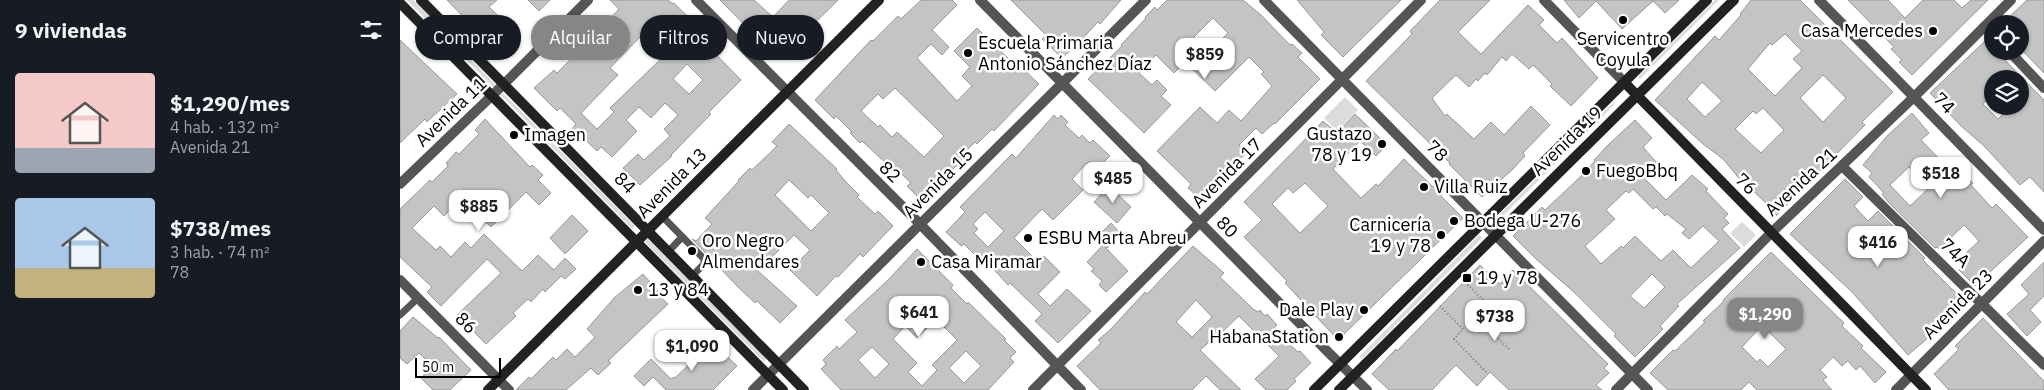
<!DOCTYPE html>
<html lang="es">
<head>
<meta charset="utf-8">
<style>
  body { margin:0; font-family:"IBM Plex Sans",sans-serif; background:#20242c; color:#f1f3f6; height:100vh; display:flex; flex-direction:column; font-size:19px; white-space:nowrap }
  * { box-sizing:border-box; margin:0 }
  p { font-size:16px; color:#9ea1a6 }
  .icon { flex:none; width:28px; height:28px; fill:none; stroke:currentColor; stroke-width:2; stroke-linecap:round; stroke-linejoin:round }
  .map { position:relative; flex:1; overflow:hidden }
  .details { display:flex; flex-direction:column; background:#171b24; width:400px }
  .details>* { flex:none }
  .banner { position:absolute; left:15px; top:15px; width:475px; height:45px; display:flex; gap:10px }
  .controls { position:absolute; left:1584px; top:15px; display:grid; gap:10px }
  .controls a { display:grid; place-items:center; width:45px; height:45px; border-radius:50%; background:#171b24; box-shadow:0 1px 4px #0004; font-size:25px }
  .scale { position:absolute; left:15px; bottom:12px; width:86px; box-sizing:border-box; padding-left:5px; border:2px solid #000; border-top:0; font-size:14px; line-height:18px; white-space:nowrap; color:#000; -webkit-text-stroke:4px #fff; paint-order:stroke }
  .price { position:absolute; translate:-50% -42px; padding:0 11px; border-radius:10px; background:#fff; color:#222; font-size:16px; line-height:32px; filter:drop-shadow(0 1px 2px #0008) }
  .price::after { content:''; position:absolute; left:50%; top:30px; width:15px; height:11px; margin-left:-8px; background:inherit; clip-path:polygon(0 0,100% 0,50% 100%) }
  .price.current { background:#858687; color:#fff }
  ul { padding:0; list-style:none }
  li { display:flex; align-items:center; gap:15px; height:125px; padding:0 15px }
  li span { display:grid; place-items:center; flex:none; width:140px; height:100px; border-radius:5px; color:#555 }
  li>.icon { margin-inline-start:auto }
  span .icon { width:60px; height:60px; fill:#fffc; stroke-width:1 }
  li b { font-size:21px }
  h2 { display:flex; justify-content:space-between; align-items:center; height:60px; padding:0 15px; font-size:21px }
  .pill { padding:0 18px; border-radius:22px; background:#171b24; box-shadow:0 1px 4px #0004; font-size:18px; line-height:45px }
  .pill.current { background:#858687; color:#fff }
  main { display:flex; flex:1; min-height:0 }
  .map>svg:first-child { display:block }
</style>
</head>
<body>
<main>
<section class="details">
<h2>9 viviendas<svg class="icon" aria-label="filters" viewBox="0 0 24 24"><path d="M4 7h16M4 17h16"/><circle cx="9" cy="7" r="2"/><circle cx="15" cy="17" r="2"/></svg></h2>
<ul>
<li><span style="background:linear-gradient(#f6c9c9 75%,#9aa5b1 0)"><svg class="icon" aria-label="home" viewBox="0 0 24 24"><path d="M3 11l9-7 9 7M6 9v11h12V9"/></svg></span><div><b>$1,290/mes</b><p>4 hab. · 132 m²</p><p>Avenida 21</p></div></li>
<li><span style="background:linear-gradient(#a9c7e8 70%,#c2b280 0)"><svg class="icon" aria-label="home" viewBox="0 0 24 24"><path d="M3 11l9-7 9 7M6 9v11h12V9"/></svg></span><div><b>$738/mes</b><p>3 hab. · 74 m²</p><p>78</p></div></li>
</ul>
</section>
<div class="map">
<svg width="1644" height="390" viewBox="0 0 1644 390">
  <rect width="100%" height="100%" fill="#fff"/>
  <g fill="#dcdcdc">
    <path d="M7,0H14L97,86L94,88Z"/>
    <path d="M1315,0H1319L1240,79L1238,77Z"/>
    <path d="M103,93L235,226L232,229L101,95Z"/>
    <path d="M945,97L958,110L937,131L924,118Z"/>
    <path d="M1214,102L1215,104L1100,219L1097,217Z"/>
    <path d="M1342,222L1356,235L1344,247L1330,233Z"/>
    <path d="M1079,235L1082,238L962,359L959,357Z"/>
    <path d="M246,237L367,358L364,362L243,240Z"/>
  </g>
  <g fill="#c4c4c4" stroke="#999" fill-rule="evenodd">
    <path d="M47,0H97L89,7L116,33L104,45L92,34L83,44L71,33L75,29Z"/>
    <path d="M128,0H150L139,11Z"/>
    <path d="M210,0H268L273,4L274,3L308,36L303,41L341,80L309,112L311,114L271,155L272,156L240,185L223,168L238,154L244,160L270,136L264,129L278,115L265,103L251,118L239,107L226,120L237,131L212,157L201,147L197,151L181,136L180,137L172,129L176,124L160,108L157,111L134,88L154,70L157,73L171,59L168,56L192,33L194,35L219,9ZM244,33L265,55L210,108L214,112L197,129L181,113L218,75L210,68ZM287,64L303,80L289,94L273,79Z"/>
    <path d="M320,0H354L373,17L389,0H438L378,59Z"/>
    <path d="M521,0H552L557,5L532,30L549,47L542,55L531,44L517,58L557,101L572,86L562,76L570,67L554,51L577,28L615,65L617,63L639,84L594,131L592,129L577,144L575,142L561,156L563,158L542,181L538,177L518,197L507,186L511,183L489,162L487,164L462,141L460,143L450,133L452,132L436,116L434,119L415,100L471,40L473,41L498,16L501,19ZM495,88L544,136L524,157L497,132L492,137L480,125L478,127L461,111L478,94L483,99Z"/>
    <path d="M611,0H721L700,24L698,22L684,37L685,38L662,58L642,39L646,35Z"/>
    <path d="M767,0H843L861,15L890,45L892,44L902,53L898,57L920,79L875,124L874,123L862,134L856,128L839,145L847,153L837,161L802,200L788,188L791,184L757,151L800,107L817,123L829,110L841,121L872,86L861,74L864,72L849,57L815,91L785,62L774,73L756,55L739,73L752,85L757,80L767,90L761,96L771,105L744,133L688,79L722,46L721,45L746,18L745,17L755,7L757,10ZM813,18L828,33L804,57L789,42Z"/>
    <path d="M897,0H1001L943,57L921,35L924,32Z"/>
    <path d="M1040,0H1090L1058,32L1081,54L1128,5L1144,20L1139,25L1157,43L1162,38L1198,78L1171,106L1150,86L1152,84L1133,65L1129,69L1112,54L1106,61L1102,57L1087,75L1085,73L1078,81L1076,79L1069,87L1056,75L1032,98L1045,116L1047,114L1074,139L1091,122L1104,135L1131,106L1150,125L1123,153L1125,156L1113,169L1082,197L1049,164L1050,163L966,81L1012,34L1010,31Z"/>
    <path d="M1164,0H1279L1265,13L1253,1L1222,29L1196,1L1179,18Z"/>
    <path d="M1351,0H1400L1493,92L1462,122L1465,125L1375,217L1365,206L1367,204L1338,177L1323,159L1303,144L1255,100L1315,36L1319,40L1341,15L1340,14ZM1385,34L1402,51L1393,59L1402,68L1375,96L1348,69L1370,43L1372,45ZM1423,75L1446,98L1423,122L1400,98ZM1302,82L1322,101L1305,117L1287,99ZM1363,108L1384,130L1361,153L1335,129L1353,111L1356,114Z"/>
    <path d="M1448,0H1488L1505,18L1523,0H1554L1562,8L1571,0H1588L1512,75L1499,62L1502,60L1491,49L1494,47Z"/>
    <path d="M1627,0H1644V73L1620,48V24H1605L1610,19L1609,17Z"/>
    <path d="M0,40L57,94L27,122L25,119L0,143Z"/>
    <path d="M1585,41L1592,48V51H1596L1644,100V192L1630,177L1620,185L1584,146L1561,126L1530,93ZM1592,79H1620V106H1611L1598,119L1583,104L1592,95Z"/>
    <path d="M1512,113L1529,133L1521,140L1549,169L1559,160L1566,168L1562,172L1573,183L1571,185L1592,208L1596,204L1628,237L1575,286L1559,270L1571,258L1566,253L1579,241L1564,225L1539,249L1537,247L1535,248L1488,202L1482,194L1484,193L1469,177L1472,173L1463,165L1487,136ZM1509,167L1529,188L1510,206L1490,185Z"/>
    <path d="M955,114L987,145L976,156L960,141L933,169L961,198L976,184L978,186L1004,159L1033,187L1034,186L1042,194L1041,196L1063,218L938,340L885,283L887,281L844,237L862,220L844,202L923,121L937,133ZM905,183L928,206L900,233L872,204L888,188L893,193Z"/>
    <path d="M654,115L658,119L661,115L668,122L665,125L679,138L682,135L690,143L693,140L710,156L695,171L687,163L672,179L683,190L653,220L642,209L614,238L638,262L644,256L660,272L638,294L650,306L667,289L691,311L658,343L635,321L642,314L610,283L608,285L578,252L575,255L564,244L561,246L546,232L565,212L560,207L612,154L616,158ZM585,212L604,231L588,247L574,233L578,229L573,224Z"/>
    <path d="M85,119L130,167L132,165L143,175L138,180L151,193L139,205L126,192L91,227L77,214L74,217L59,201L44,216L34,206L12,228L36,250L40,246L51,257L65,242L71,248L84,234L122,271L138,255L154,270L165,258L176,269L165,279L161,276L145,292L143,289L131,302L128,299L113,313L116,316L86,344L57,315L101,273L87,259L41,306L27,292L32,287L0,257V209L30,180L32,182L48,166L46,163L56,152L59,154L79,134L75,130Z"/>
    <path d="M1235,120L1252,138L1243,147L1257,163L1243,177L1266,200L1292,175L1308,189L1306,191L1328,214L1324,218L1329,223L1322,229L1340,248L1277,304L1279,306L1260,326L1263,329L1235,357L1214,336L1216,334L1176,294L1136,259L1113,236L1142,207L1145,210L1178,179L1195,161L1194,160L1208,145ZM1233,189L1253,209L1256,207L1265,216L1267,214L1286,229L1282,233L1289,239L1303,226L1319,241L1291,268L1273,250L1261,261L1235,236L1223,248L1221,246L1201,264L1185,246L1215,219L1206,210L1226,191L1229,193ZM1252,274L1265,287L1244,308L1230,296Z"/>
    <path d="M389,124L437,169L436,170L446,182L459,195L457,197L475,214L478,211L493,226L463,257L460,254L438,277L436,276L417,296L390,270L410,250L394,235L358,271L397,306L380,323L357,301L355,303L339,288L292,239L296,241L312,224L305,218L339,181L338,180L350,168L352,170L377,146L372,142ZM389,180L408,198L411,195L429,213L411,231L375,195Z"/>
    <path d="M1445,179L1463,197L1454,206L1468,221L1478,211L1525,258L1523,260L1565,302L1535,332L1508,355L1452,292L1390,234Z"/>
    <path d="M709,186L731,207L717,223L694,202Z"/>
    <path d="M172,215L188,231L165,254L150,238Z"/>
    <path d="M711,223L721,234L707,248L697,237Z"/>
    <path d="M703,245L728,271L706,292L699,285L702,281L691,271L694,269L687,262Z"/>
    <path d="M793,246L824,273L820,277L853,309L858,312L860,310L865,316L867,314L877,325L873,329L898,352L900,351L911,363L894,379L896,381L887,390H866L855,379L879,356L839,316L816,338L815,337L800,350L841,390H820L806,376L792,390H700L677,366L701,343L698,340L710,330L745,292L747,294ZM796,300L812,317L792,337L776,322Z"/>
    <path d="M517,249L553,285L551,288L567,304L568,302L606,339L604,340L616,352L610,358L614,362L588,390H441L421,369L426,364L423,360L437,346L439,349L457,332L445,320L488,280ZM536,319L557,340L532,365L537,370L522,386L508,372L517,363L493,339L505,326L517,338ZM472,347L489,364L475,378L458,360ZM566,351L581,366L564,383L549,368Z"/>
    <path d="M1371,252L1444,323L1442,326L1463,346L1461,348L1486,372L1475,383L1460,366L1456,370L1448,361L1442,366L1433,357L1420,370L1427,377L1423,380L1432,390H1357L1349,382L1341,390H1268L1250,373L1273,350L1275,351L1305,322L1303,321L1324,301L1323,300ZM1359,329L1366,335L1369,332L1386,349L1368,367L1360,359L1357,362L1342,347Z"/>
    <path d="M1644,262V296L1630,310L1641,322L1627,336L1607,314L1629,294L1621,285Z"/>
    <path d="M1080,265L1100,284L1113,270L1193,349L1208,364L1204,368L1209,373L1196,385L1202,390H1109L1090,372L1077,386L1056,365L1032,390H989L972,374L996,349L997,351Z"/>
    <path d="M243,274L258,291L256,293L268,304L208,361L211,363L198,375L191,368L166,390H116L129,377L131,379L153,357L156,360L167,349L175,357L195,337L187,329L214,298Z"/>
    <path d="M13,317L38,338L39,337L71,370L50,390H33L21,378L32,366L19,353L7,364L0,358V331Z"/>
    <path d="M1583,318L1644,381V390H1549L1534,374L1559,349L1555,346Z"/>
    <path d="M312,342L337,366L313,390H266L253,377L244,386L234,376L251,359L271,379L274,377L275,378Z"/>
  </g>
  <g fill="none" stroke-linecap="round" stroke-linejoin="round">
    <g stroke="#777" stroke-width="2" stroke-dasharray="1 2.5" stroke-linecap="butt">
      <path d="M1065,282L1087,304L1075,316L1109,349"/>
      <path d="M1040,306L1063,329L1054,339L1088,374"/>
    </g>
    <g stroke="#555" stroke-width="7">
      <path d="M262,216L304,259V264L293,275"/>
      <path d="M269,251L282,237"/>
      <path d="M0,315L18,298"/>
    </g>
    <g stroke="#555" stroke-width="10">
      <path d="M296,0L520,224L681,390"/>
      <path d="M580,0L929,353L967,390"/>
      <path d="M864,0L1248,390"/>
      <path d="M1144,0L1224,82"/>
      <path d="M1419,0L1644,230"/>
      <path d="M1584,27L1592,35"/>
      <path d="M1609,51L1644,88"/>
      <path d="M1442,166L1644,365"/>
      <path d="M0,184L104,84L188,0"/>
      <path d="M0,280L109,390"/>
      <path d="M353,390L746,0"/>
      <path d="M633,390L1021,0"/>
      <path d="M1216,390L1371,233L1515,96L1611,0"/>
      <path d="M1496,390L1644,241"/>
    </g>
    <g stroke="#222" stroke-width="10">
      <path d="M21,0L404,390"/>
      <path d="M0,3L383,390"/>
      <path d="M1224,82L1526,390"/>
      <path d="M88,390L479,0"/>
      <path d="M914,390L1307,0"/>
      <path d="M939,390L1334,0"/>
    </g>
  </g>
  <g fill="#000" stroke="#fff" stroke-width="2">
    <circle cx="1223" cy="20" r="5"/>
    <circle cx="1533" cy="31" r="5"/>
    <circle cx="568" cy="53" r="5"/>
    <circle cx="114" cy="135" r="5"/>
    <circle cx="982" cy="144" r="5"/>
    <circle cx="1186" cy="171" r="5"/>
    <circle cx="1024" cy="187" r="5"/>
    <circle cx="1054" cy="221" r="5"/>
    <circle cx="1041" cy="235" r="5"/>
    <circle cx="628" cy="238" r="5"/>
    <circle cx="292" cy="251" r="5"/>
    <circle cx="521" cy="262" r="5"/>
    <rect x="1062" y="273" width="10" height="10" rx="2.5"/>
    <circle cx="238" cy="290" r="5"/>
    <circle cx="964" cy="310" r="5"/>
    <circle cx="939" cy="337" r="5"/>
  </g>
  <g text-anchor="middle" stroke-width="5" stroke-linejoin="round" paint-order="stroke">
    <g font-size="18" fill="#000" stroke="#fff" text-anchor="start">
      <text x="1523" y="37" text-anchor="end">Casa Mercedes</text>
      <text x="1223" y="45" text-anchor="middle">Servicentro<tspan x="1223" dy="21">Coyula</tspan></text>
      <text x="578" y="49">Escuela Primaria<tspan x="578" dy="21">Antonio Sánchez Díaz</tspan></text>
      <text x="972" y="140" text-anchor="end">Gustazo<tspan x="972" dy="21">78 y 19</tspan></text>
      <text x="124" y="141">Imagen</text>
      <text x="1196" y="177">FuegoBbq</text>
      <text x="1034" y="193">Villa Ruiz</text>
      <text x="1064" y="227">Bodega U-276</text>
      <text x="1031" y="231" text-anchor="end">Carnicería<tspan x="1031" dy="21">19 y 78</tspan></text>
      <text x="638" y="244">ESBU Marta Abreu</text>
      <text x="302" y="247">Oro Negro<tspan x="302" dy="21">Almendares</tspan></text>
      <text x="531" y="268">Casa Miramar</text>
      <text x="1077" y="284">19 y 78</text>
      <text x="248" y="296">13 y 84</text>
      <text x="954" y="316" text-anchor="end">Dale Play</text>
      <text x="929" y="343" text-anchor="end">HabanaStation</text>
    </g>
    <g font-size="18" fill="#000" stroke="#fff">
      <text transform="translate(1544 103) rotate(46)" y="6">74</text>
      <text transform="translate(51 112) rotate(-44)" y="6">Avenida 11</text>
      <text transform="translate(1167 141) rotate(-44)" y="6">Avenida 19</text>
      <text transform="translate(1037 151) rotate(45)" y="6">78</text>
      <text transform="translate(490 172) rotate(44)" y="6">82</text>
      <text transform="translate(827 173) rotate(-45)" y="6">Avenida 17</text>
      <text transform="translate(1401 182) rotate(-43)" y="6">Avenida 21</text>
      <text transform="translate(225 183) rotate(45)" y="6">84</text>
      <text transform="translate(272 183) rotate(-45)" y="6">Avenida 13</text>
      <text transform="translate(538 183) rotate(-45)" y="6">Avenida 15</text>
      <text transform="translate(1346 184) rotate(45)" y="6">76</text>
      <text transform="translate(827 227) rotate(46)" y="6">80</text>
      <text transform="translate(1555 253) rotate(44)" y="6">74A</text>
      <text transform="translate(1558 304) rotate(-45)" y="6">Avenida 23</text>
      <text transform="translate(66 323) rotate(45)" y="6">86</text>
    </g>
  </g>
</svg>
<div class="controls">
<a><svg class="icon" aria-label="locate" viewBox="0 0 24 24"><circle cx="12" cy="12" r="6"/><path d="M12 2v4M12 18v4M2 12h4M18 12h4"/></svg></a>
<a><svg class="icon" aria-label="layers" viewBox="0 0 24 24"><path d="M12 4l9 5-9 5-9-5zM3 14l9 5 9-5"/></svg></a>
</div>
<div class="scale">50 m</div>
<b class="price" style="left:805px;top:80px">$859</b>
<b class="price" style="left:1541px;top:199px">$518</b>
<b class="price" style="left:713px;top:204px">$485</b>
<b class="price" style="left:79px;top:232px">$885</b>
<b class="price" style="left:1478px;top:268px">$416</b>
<b class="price" style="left:519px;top:338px">$641</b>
<b class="price current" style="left:1365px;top:340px">$1,290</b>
<b class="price" style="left:1095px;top:342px">$738</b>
<b class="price" style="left:292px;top:372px">$1,090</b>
<div class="banner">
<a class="pill">Comprar</a>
<a class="pill current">Alquilar</a>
<a class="pill">Filtros</a>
<a class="pill">Nuevo</a>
</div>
</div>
</main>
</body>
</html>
